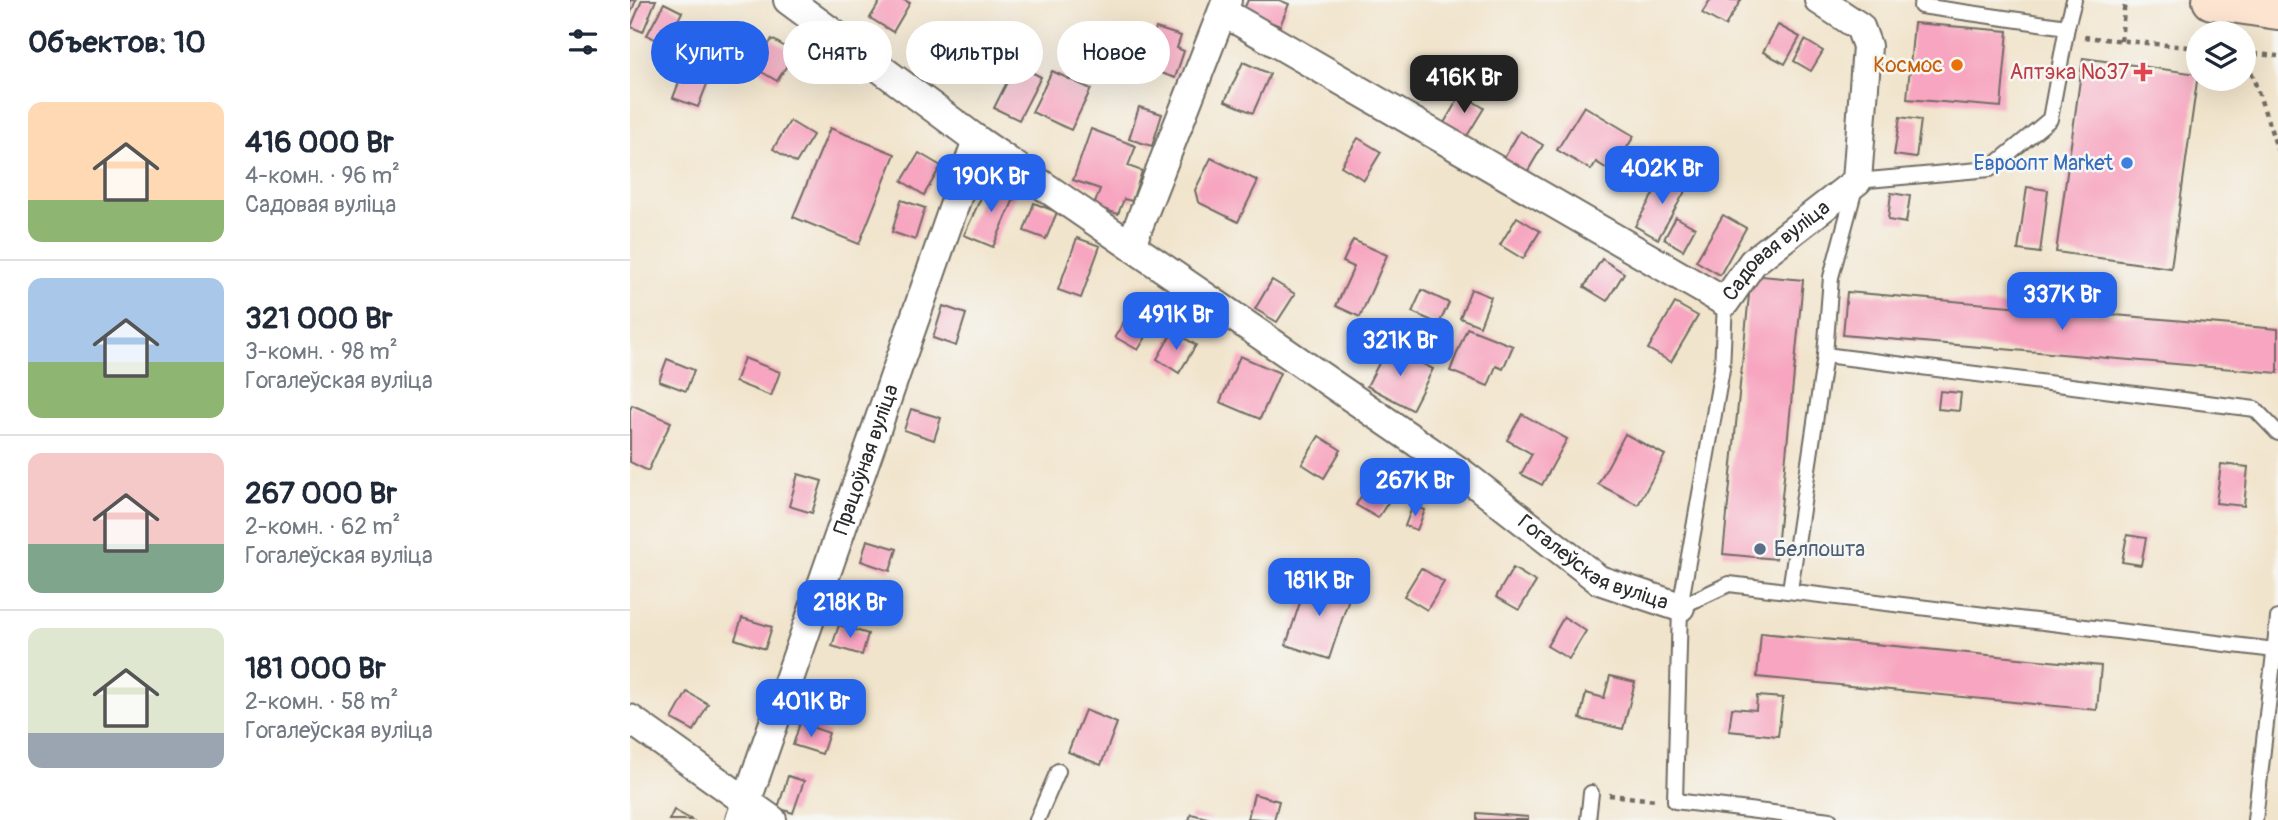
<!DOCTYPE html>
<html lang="ru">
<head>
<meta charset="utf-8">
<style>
  body { margin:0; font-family:Pangolin,sans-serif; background:#f6f6f7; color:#1f2937; height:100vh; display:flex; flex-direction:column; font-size:26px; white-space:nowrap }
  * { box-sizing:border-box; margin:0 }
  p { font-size:23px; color:#747a83 }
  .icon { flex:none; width:38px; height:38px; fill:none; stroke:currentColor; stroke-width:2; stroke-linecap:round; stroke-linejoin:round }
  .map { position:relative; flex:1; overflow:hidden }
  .drawer { display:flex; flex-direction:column; background:#fff; width:630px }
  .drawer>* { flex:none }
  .top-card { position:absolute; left:21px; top:21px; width:665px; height:63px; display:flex; gap:14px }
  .controls { position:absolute; left:1556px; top:21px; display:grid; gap:14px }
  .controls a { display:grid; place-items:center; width:70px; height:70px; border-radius:50%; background:#fff; box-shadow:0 7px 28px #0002; font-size:35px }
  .price { position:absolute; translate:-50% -60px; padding:0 16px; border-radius:14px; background:#2563eb; color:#fff; font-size:23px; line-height:46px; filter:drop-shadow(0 2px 4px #0008) }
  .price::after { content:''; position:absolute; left:50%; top:42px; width:21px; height:16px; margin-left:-10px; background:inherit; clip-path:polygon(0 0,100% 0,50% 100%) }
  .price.on { background:#222; color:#fff }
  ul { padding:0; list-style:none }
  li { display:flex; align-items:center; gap:21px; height:175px; padding:0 28px }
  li+li { border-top:2px solid #e0e1e3 }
  li span { display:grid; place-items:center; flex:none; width:196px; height:140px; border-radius:14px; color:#555 }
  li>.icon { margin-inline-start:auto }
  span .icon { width:84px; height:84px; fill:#fffc; stroke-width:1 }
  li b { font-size:30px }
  h2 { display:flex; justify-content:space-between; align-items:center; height:84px; padding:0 28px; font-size:30px }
  .pill { padding:0 24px; border-radius:32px; background:#fff; box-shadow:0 7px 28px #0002; font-size:24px; line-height:63px }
  .pill.on { background:#2563eb; color:#fff }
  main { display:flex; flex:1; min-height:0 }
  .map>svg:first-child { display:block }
</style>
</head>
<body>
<main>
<section class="drawer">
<h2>Объектов: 10<svg class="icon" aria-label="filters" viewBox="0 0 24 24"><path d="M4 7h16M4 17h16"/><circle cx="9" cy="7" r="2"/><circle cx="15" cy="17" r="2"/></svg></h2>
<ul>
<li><span style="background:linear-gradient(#ffd9b3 70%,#8fb573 0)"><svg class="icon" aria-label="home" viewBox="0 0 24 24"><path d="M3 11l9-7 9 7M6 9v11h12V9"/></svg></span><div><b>416 000 Br</b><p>4-комн. · 96 m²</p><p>Садовая вуліца</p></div></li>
<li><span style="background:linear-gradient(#a9c7e8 60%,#8fb573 0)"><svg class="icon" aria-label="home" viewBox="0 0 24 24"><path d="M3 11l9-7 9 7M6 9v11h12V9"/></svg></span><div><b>321 000 Br</b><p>3-комн. · 98 m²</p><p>Гогалеўская вуліца</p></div></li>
<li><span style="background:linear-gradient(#f6c9c9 65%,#7fa58c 0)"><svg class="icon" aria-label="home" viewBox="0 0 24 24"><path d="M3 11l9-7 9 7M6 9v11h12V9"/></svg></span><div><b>267 000 Br</b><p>2-комн. · 62 m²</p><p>Гогалеўская вуліца</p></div></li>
<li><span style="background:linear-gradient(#dfe7d0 75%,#9aa5b1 0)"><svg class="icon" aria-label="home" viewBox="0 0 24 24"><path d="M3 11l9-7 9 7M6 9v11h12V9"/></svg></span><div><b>181 000 Br</b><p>2-комн. · 58 m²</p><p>Гогалеўская вуліца</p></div></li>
</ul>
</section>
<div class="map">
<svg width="1648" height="820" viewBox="0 0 1648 820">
  <rect width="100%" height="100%" fill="#f6f6f2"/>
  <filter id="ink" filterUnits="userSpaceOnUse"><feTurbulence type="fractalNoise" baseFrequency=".0143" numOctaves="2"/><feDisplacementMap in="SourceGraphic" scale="14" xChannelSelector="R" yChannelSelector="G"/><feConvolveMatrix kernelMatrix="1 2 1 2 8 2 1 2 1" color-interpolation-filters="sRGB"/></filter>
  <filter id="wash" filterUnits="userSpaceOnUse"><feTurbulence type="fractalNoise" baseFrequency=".00686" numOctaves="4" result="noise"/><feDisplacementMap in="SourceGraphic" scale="28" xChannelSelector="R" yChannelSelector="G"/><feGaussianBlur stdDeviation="1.57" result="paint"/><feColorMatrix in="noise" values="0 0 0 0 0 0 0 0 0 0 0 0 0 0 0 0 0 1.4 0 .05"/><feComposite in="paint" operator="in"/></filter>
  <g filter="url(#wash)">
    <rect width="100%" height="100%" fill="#f1e4cc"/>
    <g id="blocks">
      <g fill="#f7a5c0">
        <path d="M0,0H6L0,15Z"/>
        <path d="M12,0H26L13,32L1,27Z"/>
        <path d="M251,0H274L280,3L263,32L240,18Z"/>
        <path d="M618,0H649L659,4L650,26L613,11Z"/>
        <path d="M1080,0H1111L1095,26L1072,13Z"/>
        <path d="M34,3L52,12L36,45L17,35Z"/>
        <path d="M1284,23L1378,31L1371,107L1277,99Z"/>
        <path d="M1148,25L1170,37L1155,64L1133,52Z"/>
        <path d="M526,28L551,36L547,48L554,51L545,78L513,67Z"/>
        <path d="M142,39L165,53L147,81L125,68Z"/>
        <path d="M310,40L333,54L316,82L293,68Z"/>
        <path d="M1175,40L1193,51L1181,71L1164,61Z"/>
        <path d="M52,48L86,61L68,107L43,98L51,77L38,72L44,57L48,58Z"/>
        <path d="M1453,58L1568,74L1541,268L1426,252Z"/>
        <path d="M613,62L640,74L623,113L595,101Z"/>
        <path d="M386,64L411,77L389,120L364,108Z"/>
        <path d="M422,71L461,89L441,130L402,112Z"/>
        <path d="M831,94L854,108L837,136L814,123Z"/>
        <path d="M954,106L1004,136L982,172L966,162L961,170L927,150Z"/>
        <path d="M509,107L532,114L522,146L499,139Z"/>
        <path d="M1270,117L1291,120L1286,158L1264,155Z"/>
        <path d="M160,121L183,135L166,163L143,149Z"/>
        <path d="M200,128L265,154L229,244L163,217Z"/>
        <path d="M461,129L506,146L498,166L512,171L502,201L494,199L488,214L464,206L470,189L443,180Z"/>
        <path d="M890,131L913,145L896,174L873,160Z"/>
        <path d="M728,138L751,152L734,180L711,166Z"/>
        <path d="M289,153L311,166L294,195L272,181Z"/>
        <path d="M581,158L628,181L608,222L568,202L565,190Z"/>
        <path d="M1035,173L1058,186L1028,239L1005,226Z"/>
        <path d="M359,180L387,192L363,247L334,235Z"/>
        <path d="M1397,187L1418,190L1410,253L1388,250Z"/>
        <path d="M1261,193L1280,196L1276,223L1258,220Z"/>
        <path d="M271,200L295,208L285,240L262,232Z"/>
        <path d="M404,203L427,212L416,239L394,231Z"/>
        <path d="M1093,215L1116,228L1090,275L1066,261Z"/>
        <path d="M887,217L910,231L893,259L870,245Z"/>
        <path d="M1046,217L1065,228L1053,250L1034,239Z"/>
        <path d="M447,238L470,246L451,298L428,290Z"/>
        <path d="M723,240L757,255L730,317L706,306L724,267L713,262Z"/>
        <path d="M972,259L994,273L977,301L954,287Z"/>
        <path d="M1121,275L1173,280L1146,559L1093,554Z"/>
        <path d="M642,280L665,294L647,322L625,309Z"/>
        <path d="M841,289L861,297L850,326L830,318Z"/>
        <path d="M792,290L819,303L809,324L782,312Z"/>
        <path d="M1217,292L1648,329V373L1213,335Z"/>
        <path d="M1045,303L1068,316L1041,362L1018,349Z"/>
        <path d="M313,306L336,314L326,346L303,338Z"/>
        <path d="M502,308L525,322L508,350L485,337Z"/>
        <path d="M837,328L883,346L873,369L866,366L858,386L820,371Z"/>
        <path d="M543,331L566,345L549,373L527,359Z"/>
        <path d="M758,346L803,369L782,410L737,386Z"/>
        <path d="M610,356L650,373L630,419L590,402Z"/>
        <path d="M114,358L150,372L141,396L105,382Z"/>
        <path d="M37,359L64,370L56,391L29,381Z"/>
        <path d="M1310,391L1331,393L1329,411L1308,409Z"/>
        <path d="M2,405L41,422L18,471L0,462V410Z"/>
        <path d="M281,409L311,418L304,440L274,430Z"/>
        <path d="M892,414L937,439L912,485L891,474L902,454L877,440Z"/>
        <path d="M995,434L1035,455L1008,505L968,484Z"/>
        <path d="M689,436L711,450L694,478L672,464Z"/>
        <path d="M1591,464L1618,467L1614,506L1586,503Z"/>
        <path d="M168,474L192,481L182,513L159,506Z"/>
        <path d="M743,476L766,490L748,518L726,505Z"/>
        <path d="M783,505L795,510L787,530L775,526Z"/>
        <path d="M1497,535L1516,538L1511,565L1492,562Z"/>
        <path d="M237,540L267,549L260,571L231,561Z"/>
        <path d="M791,568L814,582L797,610L774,596Z"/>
        <path d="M883,568L906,582L889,610L866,597Z"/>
        <path d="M678,578L721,592L699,659L656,645Z"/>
        <path d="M934,617L956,631L939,659L917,646Z"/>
        <path d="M112,618L142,627L135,649L105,639Z"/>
        <path d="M209,625L238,634L232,655L202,646Z"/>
        <path d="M1131,633L1471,666L1467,710L1127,677Z"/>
        <path d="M980,676L1005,682L993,729L950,719L956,693L974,698Z"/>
        <path d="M57,692L78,704L64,731L42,719Z"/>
        <path d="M1127,696L1153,698L1148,736L1099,731L1102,708L1126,710Z"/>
        <path d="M455,710L487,723L471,765L438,752Z"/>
        <path d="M170,723L199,733L192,754L163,745Z"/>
        <path d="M158,776L174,781L163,813L148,808Z"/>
        <path d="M624,794L649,801L644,820L618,818Z"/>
        <path d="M44,810L62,820H39Z"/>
        <path d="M847,813L898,817V820H847Z"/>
        <path d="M561,814L581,819V820H559Z"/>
      </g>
    </g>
  </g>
  <g filter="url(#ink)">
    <use href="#blocks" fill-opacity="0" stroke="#706c63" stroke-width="2"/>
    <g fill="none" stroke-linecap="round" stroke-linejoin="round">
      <defs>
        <g id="service">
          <path d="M1291,6L1437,27L1444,0"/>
          <path d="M1437,27L1420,119L1360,169L1227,181L1201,277L1195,355L1625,409L1648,433"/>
          <path d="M1095,302L1092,369L1050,607L1045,801L1200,820"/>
          <path d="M1160,590L1195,355"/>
          <path d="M1050,607L1099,584L1645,650"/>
          <path d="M407,820L428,771"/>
          <path d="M958,820L961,793"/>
          <path d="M1625,820L1648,618"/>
        </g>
        <g id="minor">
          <path id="s1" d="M158,0L347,140L833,474L969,580L1050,607"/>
          <path id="s2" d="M593,12L1095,302L1123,262L1227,181L1237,46L1230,27L1189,0"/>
          <path d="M501,245L597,0"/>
          <path d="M0,719L142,820"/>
          <path id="s3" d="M110,820L347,140"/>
        </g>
        <path id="secondary" d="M1582,0L1648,10"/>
      </defs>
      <use href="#service" stroke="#706c63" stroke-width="18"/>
      <use href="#minor" stroke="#706c63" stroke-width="32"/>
      <use href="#secondary" stroke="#706c63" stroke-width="42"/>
      <g stroke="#706c63" stroke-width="4.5" stroke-dasharray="5 5" stroke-linecap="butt">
        <path d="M1454,37L1568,48"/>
        <path d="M1491,41L1495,0"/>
        <path d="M1614,53L1648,56"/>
        <path d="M1615,53L1648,151"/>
        <path d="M979,795L1026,800"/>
      </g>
      <use href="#service" stroke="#fff" stroke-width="14"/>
      <use href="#minor" stroke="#fff" stroke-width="28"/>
      <use href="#secondary" stroke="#fde4d1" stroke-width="38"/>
    </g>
  </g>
  <circle fill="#e8710a" stroke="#f6f6f2" stroke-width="2.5" cx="1327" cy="65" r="7"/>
  <path fill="#e0444e" stroke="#f6f6f2" stroke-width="2.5" d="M1509.5 61.5h7v7h7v7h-7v7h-7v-7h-7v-7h7z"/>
  <circle fill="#3f7fe0" stroke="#f6f6f2" stroke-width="2.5" cx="1497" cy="163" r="7"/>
  <circle fill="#5c6f8a" stroke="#f6f6f2" stroke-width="2.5" cx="1130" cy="549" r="7"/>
  <g text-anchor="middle" stroke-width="5" stroke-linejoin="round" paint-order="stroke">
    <g font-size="21" fill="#c56008" stroke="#f6f6f2" text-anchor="end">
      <text x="1313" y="72">Космос</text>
    </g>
    <g font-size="21" fill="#be3a42" stroke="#f6f6f2" text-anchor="end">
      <text x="1499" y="79">Аптэка №37</text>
    </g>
    <g font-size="21" fill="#366cbe" stroke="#f6f6f2" text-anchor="end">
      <text x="1483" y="170">Евроопт Market</text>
    </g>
    <g font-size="21" fill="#2b2b2b" stroke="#f6f6f2">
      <text dy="7" stroke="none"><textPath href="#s2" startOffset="653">Садовая вуліца</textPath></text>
      <text dy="7" stroke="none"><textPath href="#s3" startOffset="382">Працоўная вуліца</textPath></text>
      <text dy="7" stroke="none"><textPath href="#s1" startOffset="984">Гогалеўская вуліца</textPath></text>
    </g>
    <g font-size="21" fill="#4e5e75" stroke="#f6f6f2" text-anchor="start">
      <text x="1144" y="556">Белпошта</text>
    </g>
  </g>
</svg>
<div class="controls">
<a><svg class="icon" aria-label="layers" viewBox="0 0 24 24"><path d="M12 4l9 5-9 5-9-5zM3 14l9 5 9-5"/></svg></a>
</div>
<b class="price on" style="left:834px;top:115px">416K Br</b>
<b class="price" style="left:1032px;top:206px">402K Br</b>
<b class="price" style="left:361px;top:214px">190K Br</b>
<b class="price" style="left:1432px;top:332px">337K Br</b>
<b class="price" style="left:546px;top:352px">491K Br</b>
<b class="price" style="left:770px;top:378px">321K Br</b>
<b class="price" style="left:785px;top:518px">267K Br</b>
<b class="price" style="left:689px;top:618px">181K Br</b>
<b class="price" style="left:220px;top:640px">218K Br</b>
<b class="price" style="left:181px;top:739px">401K Br</b>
<div class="top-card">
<a class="pill on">Купить</a>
<a class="pill">Снять</a>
<a class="pill">Фильтры</a>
<a class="pill">Новое</a>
</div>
</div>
</main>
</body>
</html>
